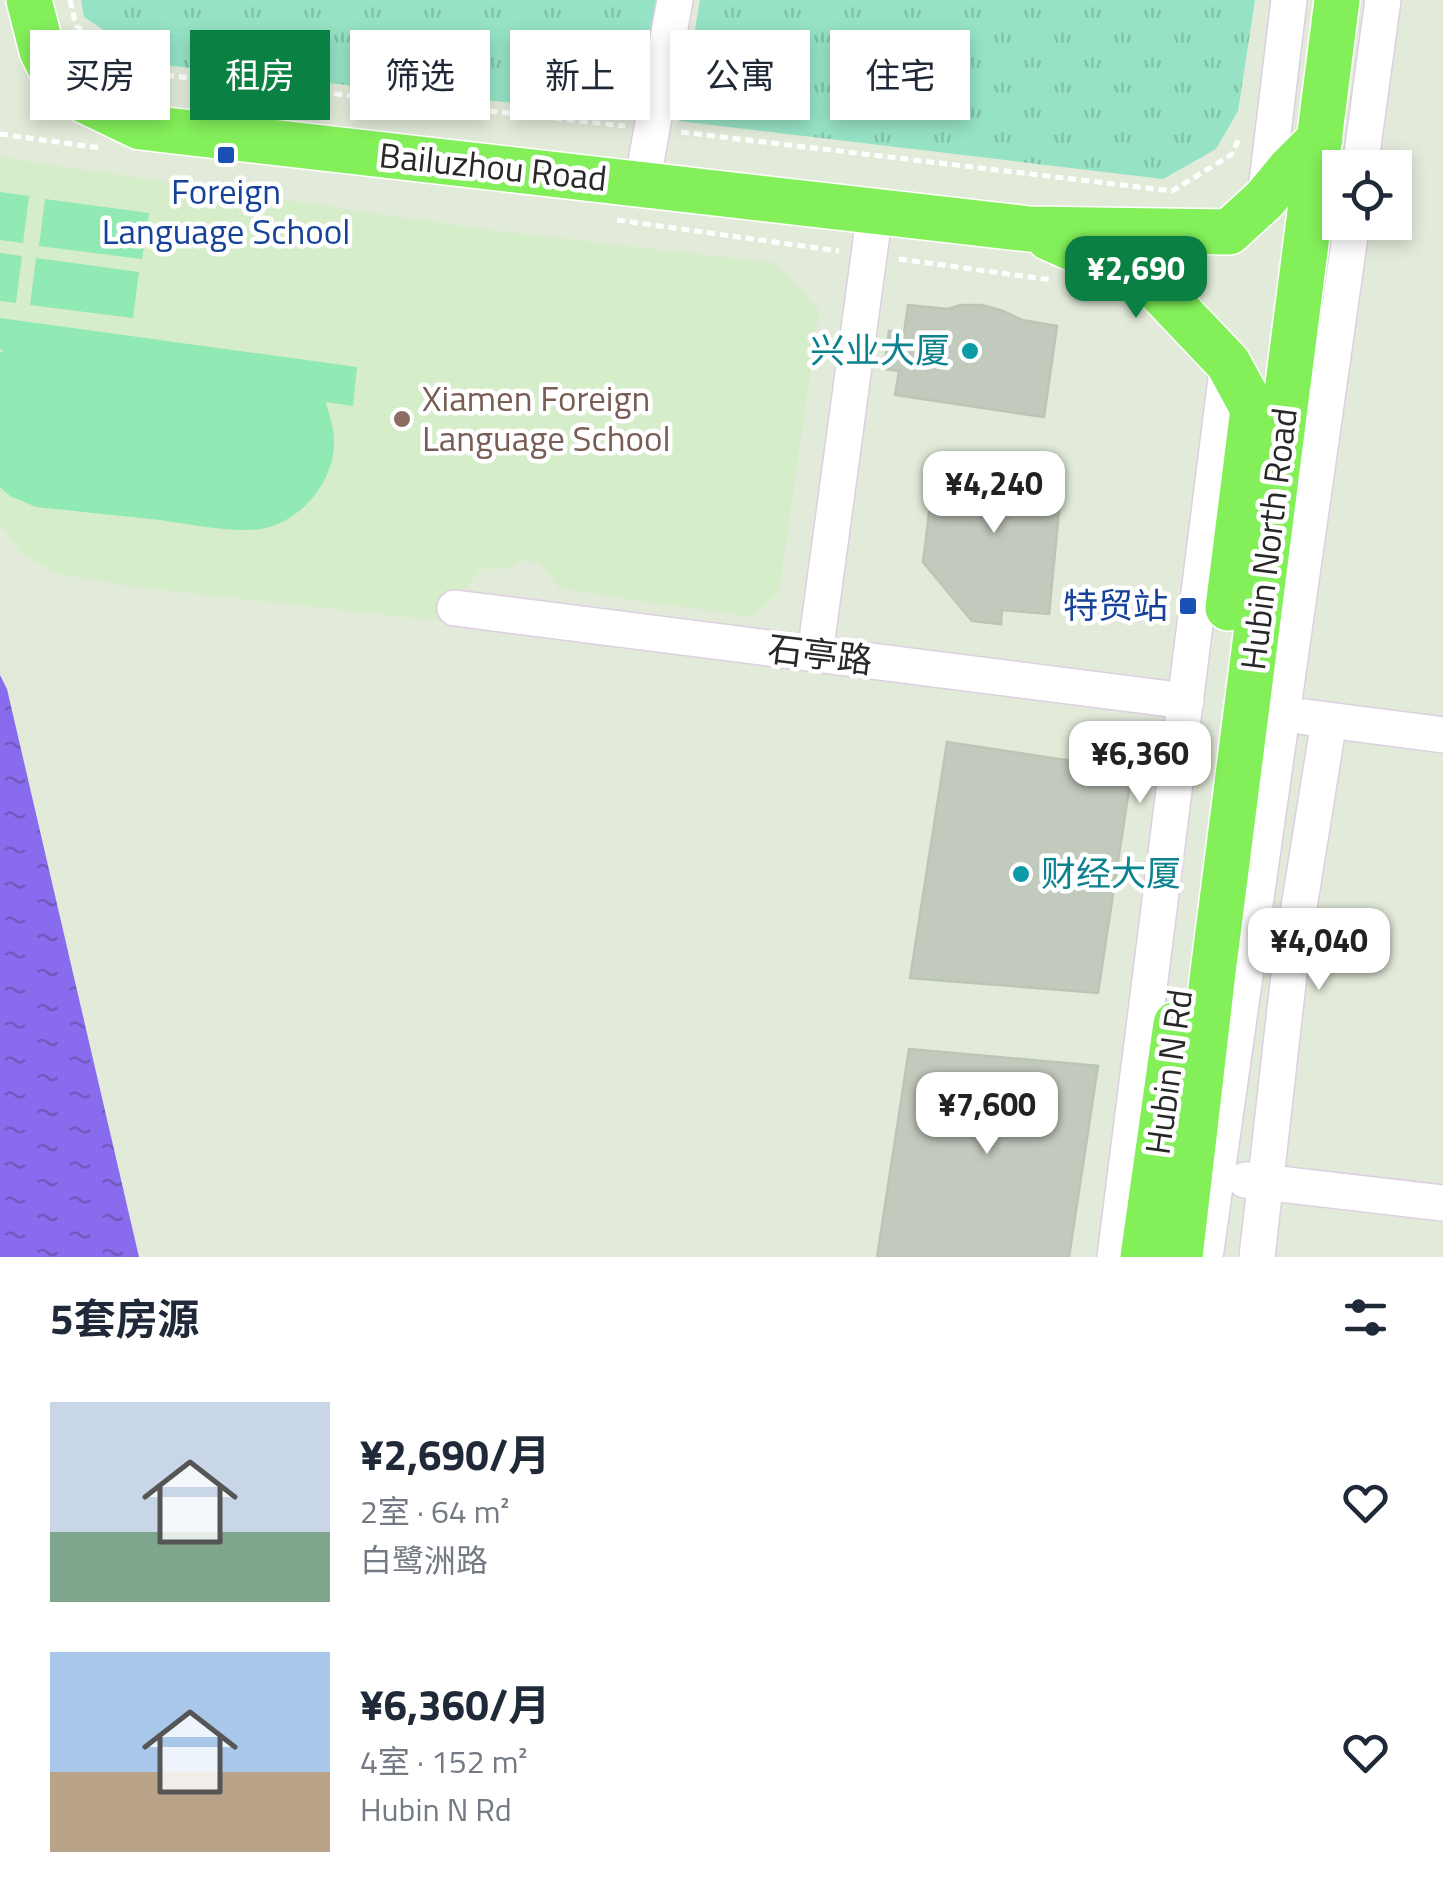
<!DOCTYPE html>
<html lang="zh">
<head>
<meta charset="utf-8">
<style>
  body { margin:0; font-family:"Titillium Web","Noto Sans SC",sans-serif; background:#f6f6f7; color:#1f2937; height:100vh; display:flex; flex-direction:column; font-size:38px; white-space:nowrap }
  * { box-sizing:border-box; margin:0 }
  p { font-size:32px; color:#747a83 }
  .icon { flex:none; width:55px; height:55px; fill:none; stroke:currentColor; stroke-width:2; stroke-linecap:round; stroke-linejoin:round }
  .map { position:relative; height:1257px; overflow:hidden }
  .drawer { display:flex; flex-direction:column; background:#fff; flex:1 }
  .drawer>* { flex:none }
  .banner { position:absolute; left:30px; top:30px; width:1385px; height:90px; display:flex; gap:20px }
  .fabs { position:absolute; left:1322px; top:150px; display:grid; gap:20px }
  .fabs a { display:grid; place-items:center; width:90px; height:90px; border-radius:0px; background:#fff; box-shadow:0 5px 15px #0003; font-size:50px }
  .price { position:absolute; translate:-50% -85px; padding:0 22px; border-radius:20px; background:#fff; color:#222; font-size:32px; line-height:65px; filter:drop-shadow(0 2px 5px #0008) }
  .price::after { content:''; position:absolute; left:50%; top:60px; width:30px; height:22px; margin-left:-15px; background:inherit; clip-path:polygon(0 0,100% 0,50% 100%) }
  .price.on { background:#0b8043; color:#fff }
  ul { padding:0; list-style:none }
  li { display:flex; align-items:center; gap:30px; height:250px; padding:0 50px }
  li span { display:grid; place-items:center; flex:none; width:280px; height:200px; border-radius:0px; color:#555 }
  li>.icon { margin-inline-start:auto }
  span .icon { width:120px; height:120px; fill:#fffc; stroke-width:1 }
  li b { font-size:42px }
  h2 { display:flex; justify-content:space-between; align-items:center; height:120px; padding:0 50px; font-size:42px }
  .pill { padding:0 35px; border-radius:0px; background:#fff; box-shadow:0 5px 15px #0003; font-size:35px; line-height:90px }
  .pill.on { background:#0b8043; color:#fff }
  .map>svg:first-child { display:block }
</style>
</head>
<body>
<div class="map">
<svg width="1443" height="1257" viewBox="0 0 1443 1257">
  <defs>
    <pattern id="park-tufts" width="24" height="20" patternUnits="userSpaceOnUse" patternTransform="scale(2.5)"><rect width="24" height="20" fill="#96e2c5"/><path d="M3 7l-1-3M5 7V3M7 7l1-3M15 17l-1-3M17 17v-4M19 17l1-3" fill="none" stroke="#81c2a9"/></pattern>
    <pattern id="water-ripples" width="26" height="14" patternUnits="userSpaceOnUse" patternTransform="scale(2.5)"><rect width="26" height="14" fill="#896cee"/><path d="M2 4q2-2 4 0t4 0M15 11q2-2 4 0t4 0" fill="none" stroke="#7059c1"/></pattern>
  </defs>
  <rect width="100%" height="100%" fill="#e2ebda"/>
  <path fill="#d6edc9" d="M0,157L481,229L775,263L819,310L779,592L753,617L560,589L540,564L520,560L508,569H481L459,597L446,596L442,621L134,587L58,574L21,553L6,531L0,527Z"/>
  <g fill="url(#park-tufts)">
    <path d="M81,0H662L642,117L163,65L129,47L84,17Z"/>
    <path d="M700,0H1255L1238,111L1216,149L1163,179L679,121Z"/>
  </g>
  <g fill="#91e9b3">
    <path d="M0,192L29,196L23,243L0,240Z"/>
    <path d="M45,199L149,213L142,259L39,246Z"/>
    <path d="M0,253L22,256L16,303L0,301Z"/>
    <path d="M36,258L139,272L133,318L30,305Z"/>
    <path d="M0,318L357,367L353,406L326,402C329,415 334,428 334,441C335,481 301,522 261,529C233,533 188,524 160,520C118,516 77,511 36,507L10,496L0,487V353L3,350L0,349Z"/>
  </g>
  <path fill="url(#water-ripples)" d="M0,675L7,689L139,1257H0Z"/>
  <g fill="#c2c9bd" stroke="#bbc6b4" stroke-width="2.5">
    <path d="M908,305L948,309L961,305H982L1003,311L1022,320L1057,326L1044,417L895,395L899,371L884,369L889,331L904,333Z"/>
    <path d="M936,456L1023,468L1024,460L1047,464L1062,481L1049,614L1002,610L1001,624L972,621L923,562Z"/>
    <path d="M947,742L1132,770L1098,993L910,978Z"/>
    <path d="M909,1049L1098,1066L1069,1257H877Z"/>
  </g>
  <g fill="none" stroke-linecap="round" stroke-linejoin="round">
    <defs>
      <g id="minor">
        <path d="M1360,168L1383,0"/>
        <path d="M642,184L675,0"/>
        <path d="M1265,199L1289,0"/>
        <path d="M455,608L1186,701"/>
        <path d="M815,654L875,211"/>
        <path d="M1305,717L1443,735"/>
        <path d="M1245,1180L1443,1203"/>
        <path d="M1115,1257L1228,363"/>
        <path d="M1205,1257L1352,222"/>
        <path d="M1257,1257L1291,957L1329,721"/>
      </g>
      <g id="major">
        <path d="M29,0L42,51L61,89L140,127L1029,229L1229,232L1265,199L1289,170L1320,139"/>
        <path d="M1049,238L1152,283L1228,363L1253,409L1228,608"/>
        <path d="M1143,1257L1176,1024"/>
        <path d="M1180,1257L1213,972L1337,0"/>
      </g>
    </defs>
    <use href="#minor" stroke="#ddcfe2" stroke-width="38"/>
    <use href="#major" stroke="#fff" stroke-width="48"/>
    <g stroke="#fff" stroke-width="5" stroke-dasharray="8 5" stroke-linecap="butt">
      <path d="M70,0L76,26L125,59L164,75L625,126"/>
      <path d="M681,132L1172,191L1231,155L1240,137"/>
      <path d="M0,134L101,148"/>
      <path d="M617,220L839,251"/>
      <path d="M899,259L1052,280"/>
    </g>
    <use href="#minor" stroke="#fff" stroke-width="35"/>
    <use href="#major" stroke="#83f05a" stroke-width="45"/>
  </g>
  <g fill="#1a4fb4" stroke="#fff" stroke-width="4">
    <rect x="216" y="145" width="20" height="20" rx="5"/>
    <rect x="1178" y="596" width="20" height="20" rx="5"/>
  </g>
  <g fill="#0f9aa8" stroke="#fff" stroke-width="4">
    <circle cx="970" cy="351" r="10"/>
    <circle cx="1021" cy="874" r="10"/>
  </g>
  <circle fill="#8d6e63" stroke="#fff" stroke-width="4" cx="402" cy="419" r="10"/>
  <g text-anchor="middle" stroke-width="9" stroke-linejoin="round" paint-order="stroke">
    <g font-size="35" fill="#282828" stroke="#fff">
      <text transform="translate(493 167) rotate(6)" y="12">Bailuzhou Road</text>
      <text transform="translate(1269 539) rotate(-83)" y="12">Hubin North Road</text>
      <text transform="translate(820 655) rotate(7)" y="12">石亭路</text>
      <text transform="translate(1169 1072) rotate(-82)" y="12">Hubin N Rd</text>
    </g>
    <g font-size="35" fill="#164399" stroke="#fff">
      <text x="226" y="204">Foreign<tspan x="226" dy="40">Language School</tspan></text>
      <text x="1168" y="618" text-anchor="end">特贸站</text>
    </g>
    <g font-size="35" fill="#0d838f" stroke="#fff" text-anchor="end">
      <text x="950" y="363">兴业大厦</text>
      <text x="1041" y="886" text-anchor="start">财经大厦</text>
    </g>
    <g font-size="35" fill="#785e54" stroke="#fff" text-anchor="start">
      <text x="422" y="411">Xiamen Foreign<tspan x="422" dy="40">Language School</tspan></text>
    </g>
  </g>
</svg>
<div class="fabs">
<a><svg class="icon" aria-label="locate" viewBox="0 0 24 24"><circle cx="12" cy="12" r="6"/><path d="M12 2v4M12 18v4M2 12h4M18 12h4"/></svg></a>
</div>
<b class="price on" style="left:1136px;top:321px">¥2,690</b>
<b class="price" style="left:994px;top:536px">¥4,240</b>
<b class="price" style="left:1140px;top:806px">¥6,360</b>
<b class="price" style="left:1319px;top:993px">¥4,040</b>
<b class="price" style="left:987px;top:1157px">¥7,600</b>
<div class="banner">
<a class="pill">买房</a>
<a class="pill on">租房</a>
<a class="pill">筛选</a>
<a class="pill">新上</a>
<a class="pill">公寓</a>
<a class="pill">住宅</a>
</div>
</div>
<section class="drawer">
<h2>5套房源<svg class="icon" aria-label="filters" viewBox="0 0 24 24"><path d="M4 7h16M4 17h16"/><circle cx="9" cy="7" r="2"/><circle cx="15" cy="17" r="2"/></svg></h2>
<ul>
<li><span style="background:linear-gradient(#c9d6e8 65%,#7fa58c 0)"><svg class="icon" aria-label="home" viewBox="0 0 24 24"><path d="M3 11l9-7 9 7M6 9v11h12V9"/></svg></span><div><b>¥2,690/月</b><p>2室 · 64 m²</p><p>白鹭洲路</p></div><svg class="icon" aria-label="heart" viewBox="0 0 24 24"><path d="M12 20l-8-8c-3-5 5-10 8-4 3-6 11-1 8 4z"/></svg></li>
<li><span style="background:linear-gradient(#a9c7e8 60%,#b9a48a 0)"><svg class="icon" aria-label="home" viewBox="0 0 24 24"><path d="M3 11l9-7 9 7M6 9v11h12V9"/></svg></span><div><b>¥6,360/月</b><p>4室 · 152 m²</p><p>Hubin N Rd</p></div><svg class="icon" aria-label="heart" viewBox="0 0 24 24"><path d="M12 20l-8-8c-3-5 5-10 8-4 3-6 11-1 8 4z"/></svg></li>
</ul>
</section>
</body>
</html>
